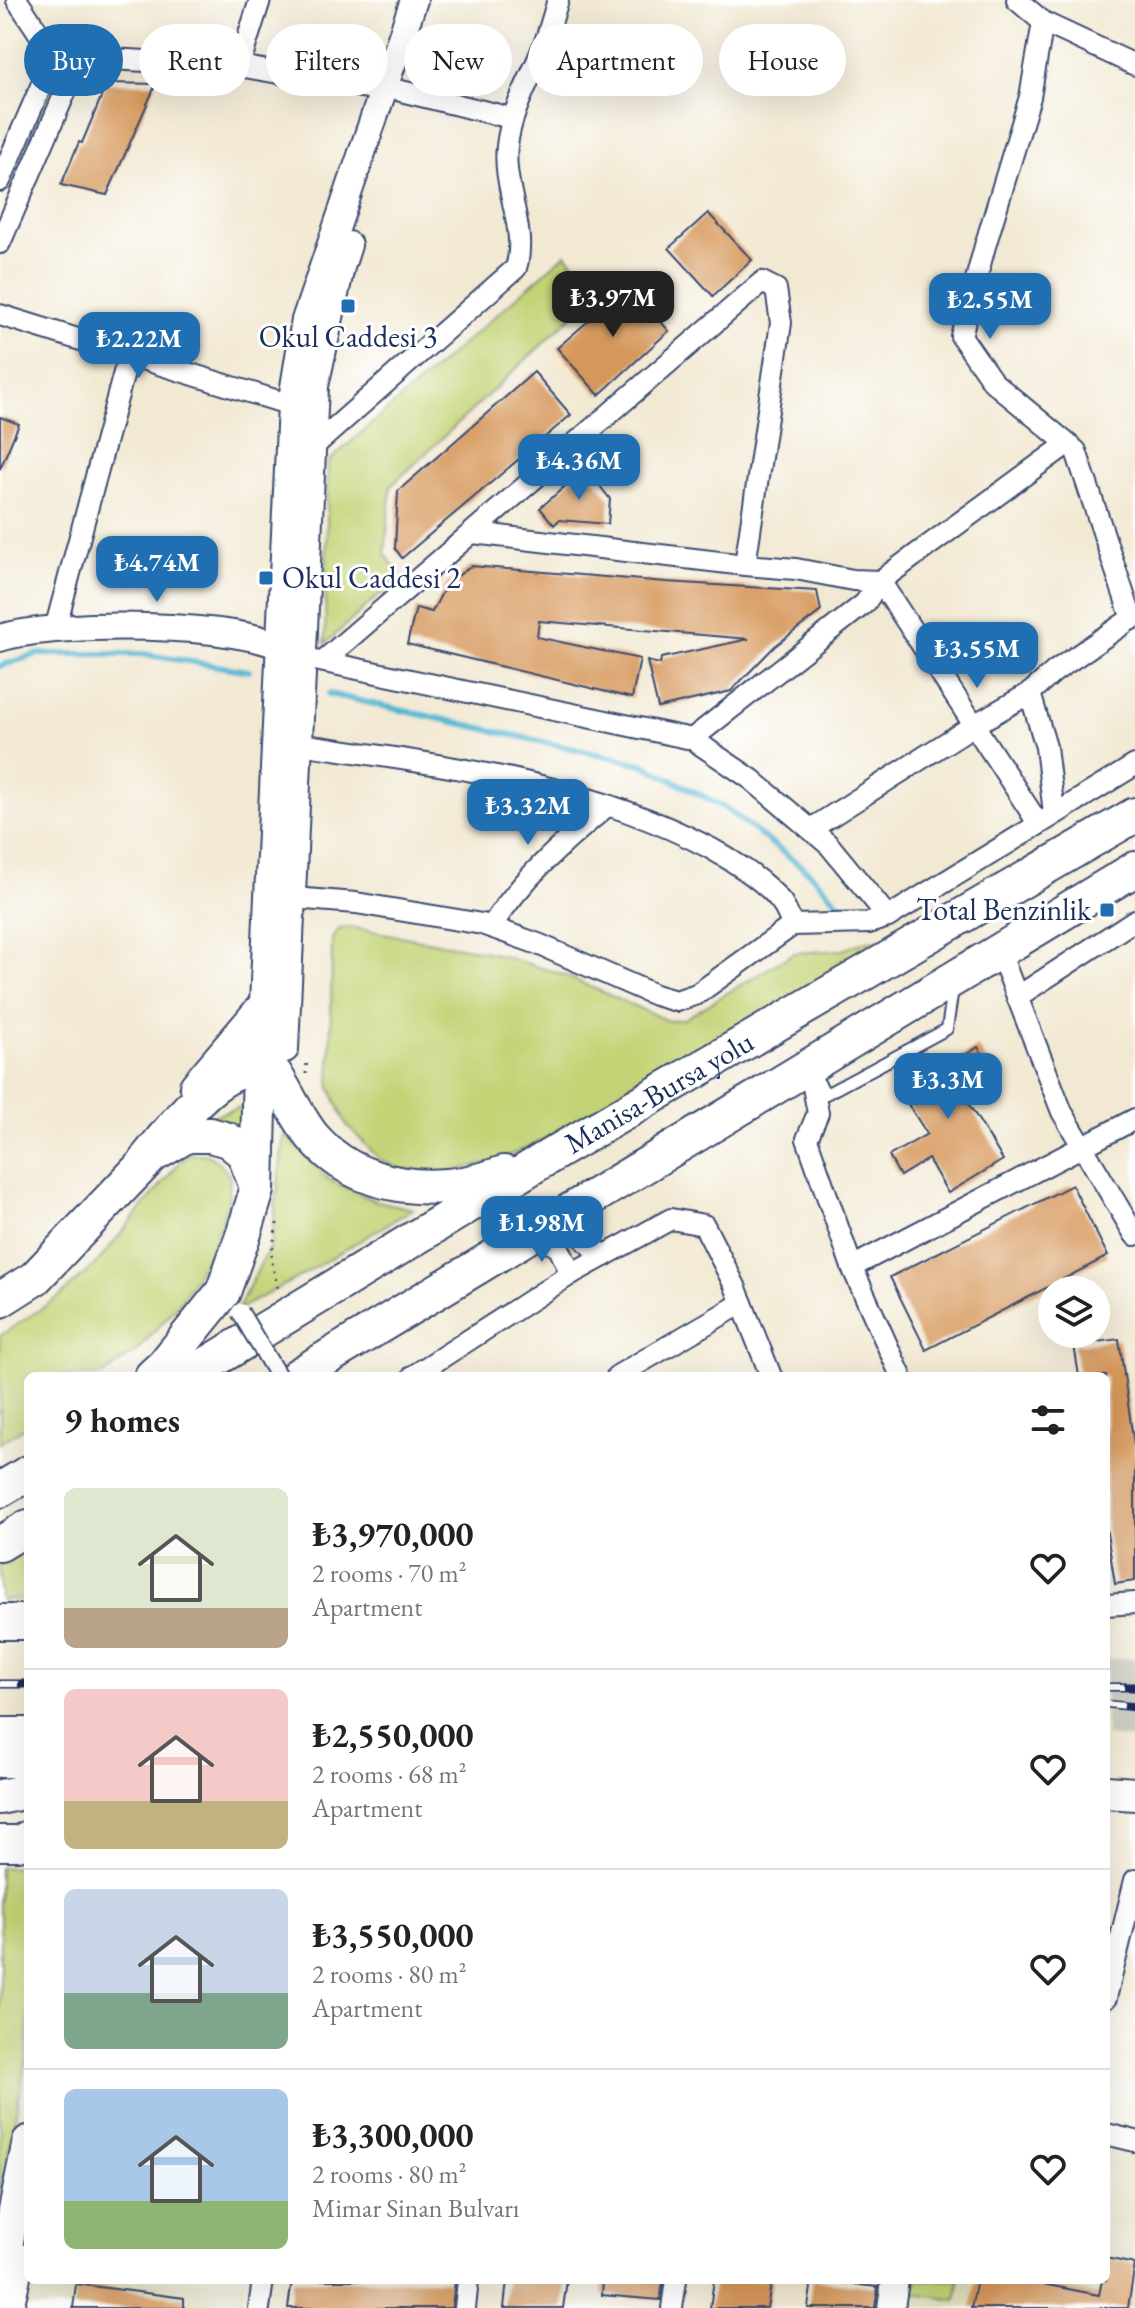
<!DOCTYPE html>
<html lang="en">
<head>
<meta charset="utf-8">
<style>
  body { margin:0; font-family:"EB Garamond",serif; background:#f6f6f6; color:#222; height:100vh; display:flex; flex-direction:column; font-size:30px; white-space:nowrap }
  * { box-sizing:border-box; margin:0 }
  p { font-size:26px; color:#767676 }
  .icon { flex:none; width:44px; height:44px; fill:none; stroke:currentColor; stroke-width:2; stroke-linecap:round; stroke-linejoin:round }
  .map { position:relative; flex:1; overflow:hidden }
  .panel { position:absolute; left:24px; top:1372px; width:1086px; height:912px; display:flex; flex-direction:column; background:#fff; border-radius:12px; box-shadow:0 8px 32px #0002 }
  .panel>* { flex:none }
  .hud { position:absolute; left:24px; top:24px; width:1088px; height:72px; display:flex; gap:16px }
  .buttons { position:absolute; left:1038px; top:1276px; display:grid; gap:16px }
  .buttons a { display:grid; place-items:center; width:72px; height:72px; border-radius:50%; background:#fff; box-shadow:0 8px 32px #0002; font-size:40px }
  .price { position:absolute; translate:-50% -68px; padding:0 18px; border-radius:16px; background:#1f6fb2; color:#fff; font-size:26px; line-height:52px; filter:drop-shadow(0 2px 4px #0008) }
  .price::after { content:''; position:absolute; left:50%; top:48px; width:24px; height:18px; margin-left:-12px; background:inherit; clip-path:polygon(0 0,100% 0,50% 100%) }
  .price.current { background:#222; color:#fff }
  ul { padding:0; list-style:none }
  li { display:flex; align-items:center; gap:24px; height:200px; padding:0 40px }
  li+li { border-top:2px solid #e0e0e0 }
  li span { display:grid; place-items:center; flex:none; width:224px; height:160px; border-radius:12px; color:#555 }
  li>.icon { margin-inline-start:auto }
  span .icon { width:96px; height:96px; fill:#fffc; stroke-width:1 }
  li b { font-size:34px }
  h2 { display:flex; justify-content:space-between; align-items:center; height:96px; padding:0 40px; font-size:34px }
  .tag { padding:0 28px; border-radius:36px; background:#fff; box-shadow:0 8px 32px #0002; font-size:28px; line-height:72px }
  .tag.current { background:#1f6fb2; color:#fff }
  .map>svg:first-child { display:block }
</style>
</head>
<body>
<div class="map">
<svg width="1135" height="2308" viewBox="0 0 1135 2308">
  <rect width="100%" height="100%" fill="#fff"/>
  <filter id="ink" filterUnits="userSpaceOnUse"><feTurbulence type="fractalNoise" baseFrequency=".0125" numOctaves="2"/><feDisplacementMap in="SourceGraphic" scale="16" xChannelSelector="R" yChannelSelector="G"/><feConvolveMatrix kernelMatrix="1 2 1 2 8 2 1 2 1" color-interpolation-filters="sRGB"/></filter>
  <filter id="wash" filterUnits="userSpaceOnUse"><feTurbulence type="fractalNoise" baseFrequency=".006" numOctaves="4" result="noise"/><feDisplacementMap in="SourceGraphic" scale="32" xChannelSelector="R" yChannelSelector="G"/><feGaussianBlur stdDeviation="1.8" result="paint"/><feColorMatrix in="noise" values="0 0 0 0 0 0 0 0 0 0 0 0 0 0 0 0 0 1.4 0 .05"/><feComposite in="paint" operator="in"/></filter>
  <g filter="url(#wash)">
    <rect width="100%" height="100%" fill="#f2e9d3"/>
    <g fill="#e0ddbb">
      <path d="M1106,2149L1135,2155V2308H902L907,2280H1106Z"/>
      <path d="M28,2235V2280H245L241,2308H13Z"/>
    </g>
    <path fill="#c4c6b9" d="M1135,1658V1739L1106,1736V1659Z"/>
    <g fill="#c3d375" stroke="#6f816a" stroke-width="2">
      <path d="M566,254L598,292L391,486L385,553L400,576L325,644L328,462Z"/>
      <path d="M349,927L493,953L561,974L668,1021L684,1019L794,953L843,950L866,941L887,940L664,1074L542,1140L495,1162L444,1173L400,1169L380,1160L346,1124L330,1087L332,940C335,931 339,928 349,927Z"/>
      <path d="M248,1105L246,1138L198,1123L206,1118Z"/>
      <path d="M284,1134L329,1180L373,1200L413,1209L294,1280L237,1310L271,1244Z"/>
      <path d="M190,1154H206L221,1164L230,1177L228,1203L212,1247L181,1301L139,1349L102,1376H28V1425L0,1443V1336L60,1296L96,1264L180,1162Z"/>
      <path d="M28,1550V1599L0,1600V1566Z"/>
      <path d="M23,1867L28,1869V2051L0,2195V1868Z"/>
      <path d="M918,2280H960L956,2300L915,2294Z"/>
    </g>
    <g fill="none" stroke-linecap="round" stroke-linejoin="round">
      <g stroke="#53b6d1" stroke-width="6">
        <path d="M0,666L38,654H142L249,671"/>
        <path d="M329,694L642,764L725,808L809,872L851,916"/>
      </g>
    </g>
    <g id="blocks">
      <g fill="#d6975a">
        <path d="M107,83L156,84L107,195L61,185L79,142L82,143Z"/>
        <path d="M708,213L752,260L713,296L669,248Z"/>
        <path d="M627,283L669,331L599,395L557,348L608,304L606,302Z"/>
        <path d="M534,372L571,415L402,558L395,548L398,491Z"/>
        <path d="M0,417L19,424L0,469Z"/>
        <path d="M586,468L610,499L608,524L559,520L554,525L540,508Z"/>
        <path d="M471,566L666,582L817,591L821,611L775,646L731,691L658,708L647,661L660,664L661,658L749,639L539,621L537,637L640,659L632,698L407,644L416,608L432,612L446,585Z"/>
        <path d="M978,1047L997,1077L965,1098L1003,1160L948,1193L928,1159L900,1176L889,1156L927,1134L894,1082L931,1059L939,1072Z"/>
        <path d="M1072,1185L1108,1256L926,1350L890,1277Z"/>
        <path d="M1119,1339L1135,1453V1581L1115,1584L1106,1527V1376H1079L1074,1345Z"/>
        <path d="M1106,2258L1135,2264L1128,2308H971L977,2280H1022L1099,2295L1102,2280H1106Z"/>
        <path d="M292,2280H455L452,2308H288Z"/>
        <path d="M507,2280H567L563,2308H504Z"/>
        <path d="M603,2280H663L660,2300L602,2295Z"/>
        <path d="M714,2280H772L767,2308H710Z"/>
        <path d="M812,2280L878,2287L875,2308H808Z"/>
        <path d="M76,2284L184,2298V2308H73Z"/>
      </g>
    </g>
  </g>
  <g filter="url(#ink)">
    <use href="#blocks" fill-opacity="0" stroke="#3b4b70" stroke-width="2"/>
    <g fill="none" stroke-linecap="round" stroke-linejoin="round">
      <defs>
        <path id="service" d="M816,1078L826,1094L947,1029L953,989"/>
        <g id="minor">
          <path d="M17,0L54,56"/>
          <path d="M1017,0L1043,22L1135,65"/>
          <path d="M1043,22L1030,97L985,246L961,336L993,382L1076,451L1132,619"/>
          <path d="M54,56L239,66L384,91"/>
          <path d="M239,66L260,0"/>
          <path d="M401,91L511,118"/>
          <path d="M0,181L54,56"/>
          <path d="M0,243L81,56"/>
          <path d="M0,315L291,405"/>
          <path d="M313,447L516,268C528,229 502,187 507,146C511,110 530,81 543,47C549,32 553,16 558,0"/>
          <path d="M473,533L745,565L796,569L853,580L880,581L1067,444"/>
          <path d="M55,629L129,354"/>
          <path d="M315,660L692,739L751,779L829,845L888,917"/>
          <path d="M323,661L762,282L776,289L781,323L745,565"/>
          <path d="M692,739L865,603L880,581L1038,823"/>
          <path d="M300,744C440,765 584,781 710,848C733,861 766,881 782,903C786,910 789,918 793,925"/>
          <path d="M1054,813L1046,747L1030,693L1055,671L1135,616"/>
          <path d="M811,829L974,725L1030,693"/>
          <path d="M293,898L356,903L482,924L538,944L655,995L676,1001L697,994L793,925L869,923L888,917L1135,765"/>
          <path d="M491,927C523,877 563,843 608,805"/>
          <path d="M999,950L1062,1112L1135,1235"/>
          <path d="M1017,997L1135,920"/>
          <path d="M809,1066L818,1113L807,1139L852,1267L901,1376"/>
          <path d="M578,1207L586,1241L604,1256"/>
          <path d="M535,1234L559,1248L571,1274"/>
          <path d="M852,1267L1135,1119"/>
          <path d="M413,1376L571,1274L671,1219L704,1225L735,1286L771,1376"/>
          <path d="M617,1376L742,1303"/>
          <path d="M1106,1605L1135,1603"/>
          <path d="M1106,1998L1135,1880"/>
          <path d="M1106,2134L1135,2141"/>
          <path d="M259,2308L263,2280"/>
          <path d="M465,2308L468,2280"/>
          <path d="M672,2308L676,2280"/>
        </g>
        <g id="tertiary">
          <path d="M0,638C56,621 241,621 291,651"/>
          <path d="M285,1049L315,386L341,267L348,245"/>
          <path d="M260,1068L291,405L305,320L414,0"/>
          <path d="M891,2308L895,2280"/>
        </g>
        <g id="secondary">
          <path d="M0,2281L28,2141"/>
          <path d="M8,2308L19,2259"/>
        </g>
        <g id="primary">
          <path d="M0,1734H28"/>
          <path d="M1106,1792L1135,1794"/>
        </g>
        <g id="trunk">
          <path d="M197,1087L263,1009"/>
          <path d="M158,1152L187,1135H210L228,1140L244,1153L255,1182"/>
          <path d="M149,1156C174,1126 228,1050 274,1073C287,1093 297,1117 312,1136C359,1192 439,1197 504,1173"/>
          <path d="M0,1300L35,1278L164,1143"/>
          <path d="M152,1376L164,1365L223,1292L244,1233L257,1190L260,1068"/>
          <path id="s1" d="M188,1376L550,1156L1135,815"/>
          <path d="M297,1376L1135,869"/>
          <path d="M0,1490L28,1473"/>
          <path d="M0,1544L28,1527"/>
          <path d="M0,1622H28"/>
          <path d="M0,1760H28"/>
          <path d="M0,1797L28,1791"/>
          <path d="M0,1843H19L28,1838"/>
        </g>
      </defs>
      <use href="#service" stroke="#3b4b70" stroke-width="14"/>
      <use href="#minor" stroke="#3b4b70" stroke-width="24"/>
      <use href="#tertiary" stroke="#3b4b70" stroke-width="30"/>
      <use href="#secondary" stroke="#3b4b70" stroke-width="34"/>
      <use href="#primary" stroke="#3b4b70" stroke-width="36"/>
      <use href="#trunk" stroke="#3b4b70" stroke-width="38"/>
      <g stroke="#3b4b70" stroke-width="3" stroke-dasharray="2 6" stroke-linecap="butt">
        <path d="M306,1074L307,1058"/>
        <path d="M277,1223L271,1258L278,1290"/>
      </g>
      <use href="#service" stroke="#fff" stroke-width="10"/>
      <use href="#minor" stroke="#fff" stroke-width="20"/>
      <use href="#tertiary" stroke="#fff" stroke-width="26"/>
      <use href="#secondary" stroke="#fff" stroke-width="30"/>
      <use href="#primary" stroke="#fff" stroke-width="32"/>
      <use href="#trunk" stroke="#fff" stroke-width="34"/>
      <defs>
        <g id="rail">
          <path d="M0,1684H28"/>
          <path d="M1106,1687H1135"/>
          <path d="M1106,1704L1135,1707"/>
        </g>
      </defs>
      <use href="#rail" stroke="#1b2f5e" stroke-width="9"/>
      <use href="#rail" stroke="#fff" stroke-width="6" stroke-dasharray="18" stroke-linecap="butt"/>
      <defs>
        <path id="pedestrian-bridge" d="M240,1312L278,1376"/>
      </defs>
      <use href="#pedestrian-bridge" stroke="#3b4b70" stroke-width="20" stroke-linecap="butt"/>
      <use href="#pedestrian-bridge" stroke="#fff" stroke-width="16"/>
    </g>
  </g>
  <g fill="#1f6fb2" stroke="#fff" stroke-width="3">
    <rect x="340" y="298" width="16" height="16" rx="4"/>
    <rect x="258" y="570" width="16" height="16" rx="4"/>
    <rect x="1099" y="902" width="16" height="16" rx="4"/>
  </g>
  <g text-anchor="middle" stroke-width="6" stroke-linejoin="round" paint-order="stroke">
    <g font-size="30" fill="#1b2f5e" stroke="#fff">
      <text x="348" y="347">Okul Caddesi 3</text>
      <text x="282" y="588" text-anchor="start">Okul Caddesi 2</text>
      <text x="1091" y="920" text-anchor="end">Total Benzinlik</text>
    </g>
    <g font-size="30" fill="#1b2f5e" stroke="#fff">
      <text dy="10" stroke="none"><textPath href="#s1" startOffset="550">Manisa-Bursa yolu</textPath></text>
    </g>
  </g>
</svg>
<div class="buttons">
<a><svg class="icon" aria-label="layers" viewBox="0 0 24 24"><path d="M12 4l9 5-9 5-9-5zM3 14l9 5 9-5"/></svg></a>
</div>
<b class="price current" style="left:613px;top:339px">₺3.97M</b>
<b class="price" style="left:990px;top:341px">₺2.55M</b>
<b class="price" style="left:139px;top:380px">₺2.22M</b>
<b class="price" style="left:579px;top:502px">₺4.36M</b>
<b class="price" style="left:157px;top:604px">₺4.74M</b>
<b class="price" style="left:977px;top:690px">₺3.55M</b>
<b class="price" style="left:528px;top:847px">₺3.32M</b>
<b class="price" style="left:948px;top:1121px">₺3.3M</b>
<b class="price" style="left:542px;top:1264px">₺1.98M</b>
<div class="hud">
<a class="tag current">Buy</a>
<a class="tag">Rent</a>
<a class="tag">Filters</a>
<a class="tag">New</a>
<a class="tag">Apartment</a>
<a class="tag">House</a>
</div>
<section class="panel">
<h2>9 homes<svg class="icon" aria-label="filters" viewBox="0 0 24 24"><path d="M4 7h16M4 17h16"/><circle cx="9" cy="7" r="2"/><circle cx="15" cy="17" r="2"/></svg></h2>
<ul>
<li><span style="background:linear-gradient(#dfe7d0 75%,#b9a48a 0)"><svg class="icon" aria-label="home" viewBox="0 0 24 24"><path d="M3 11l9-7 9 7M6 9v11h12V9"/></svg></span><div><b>₺3,970,000</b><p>2 rooms · 70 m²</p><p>Apartment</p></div><svg class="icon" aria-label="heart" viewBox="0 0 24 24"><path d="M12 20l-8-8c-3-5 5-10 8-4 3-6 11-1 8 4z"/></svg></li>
<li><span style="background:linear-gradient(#f6c9c9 70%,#c2b280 0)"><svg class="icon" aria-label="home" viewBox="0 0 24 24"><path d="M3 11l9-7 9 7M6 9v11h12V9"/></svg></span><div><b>₺2,550,000</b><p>2 rooms · 68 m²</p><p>Apartment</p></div><svg class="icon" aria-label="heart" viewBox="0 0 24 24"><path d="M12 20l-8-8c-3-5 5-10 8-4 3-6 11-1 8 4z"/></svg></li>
<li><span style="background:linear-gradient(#c9d6e8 65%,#7fa58c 0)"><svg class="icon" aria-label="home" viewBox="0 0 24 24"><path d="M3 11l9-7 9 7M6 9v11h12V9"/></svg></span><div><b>₺3,550,000</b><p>2 rooms · 80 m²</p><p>Apartment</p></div><svg class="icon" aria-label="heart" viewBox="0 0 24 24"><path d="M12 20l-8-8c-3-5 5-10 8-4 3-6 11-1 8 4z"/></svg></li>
<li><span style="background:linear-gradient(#a9c7e8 70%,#8fb573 0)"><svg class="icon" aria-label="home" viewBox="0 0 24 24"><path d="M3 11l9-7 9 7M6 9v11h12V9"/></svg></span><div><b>₺3,300,000</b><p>2 rooms · 80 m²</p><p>Mimar Sinan Bulvarı</p></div><svg class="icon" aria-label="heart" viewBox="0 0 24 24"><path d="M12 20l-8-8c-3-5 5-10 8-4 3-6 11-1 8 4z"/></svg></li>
</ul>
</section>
</div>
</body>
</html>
